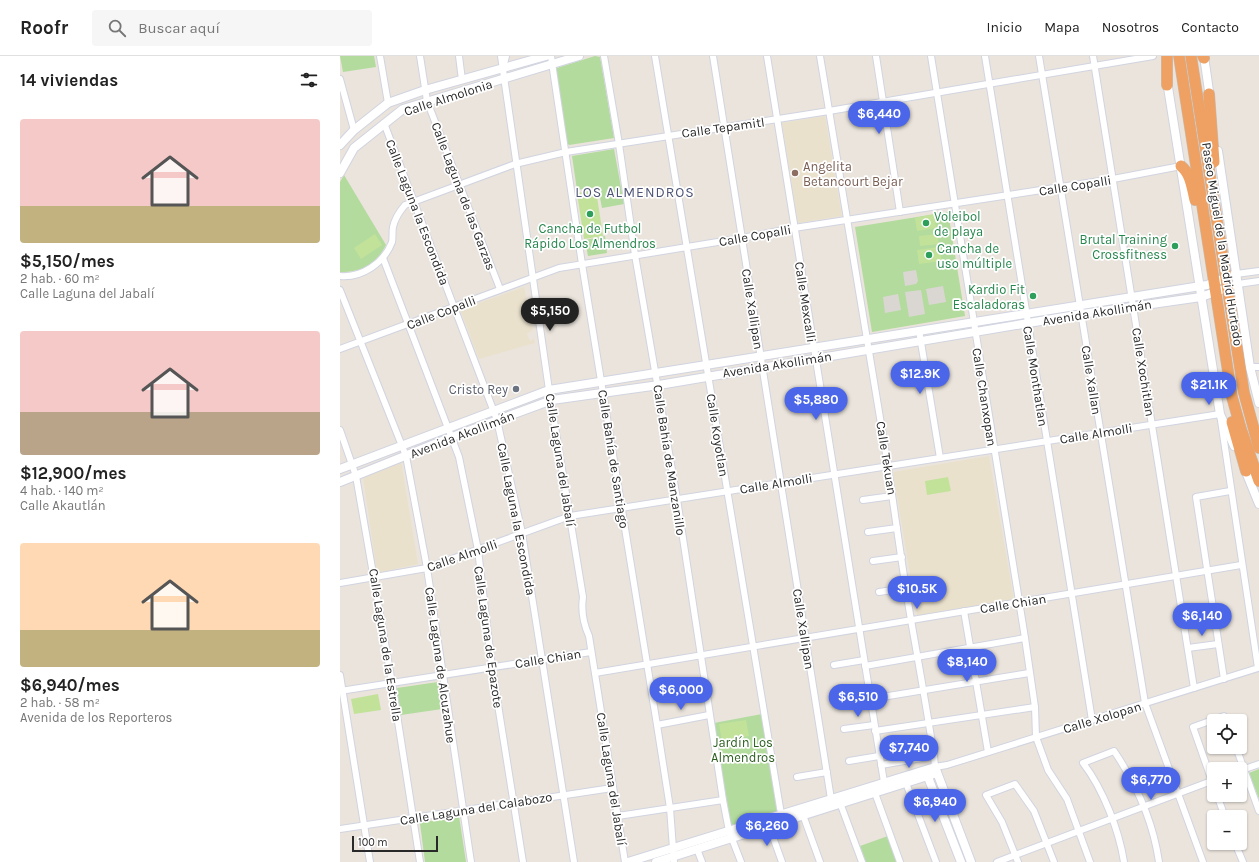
<!DOCTYPE html>
<html lang="es">
<head>
<meta charset="utf-8">
<style>
  body { margin:0; font-family:Karla,sans-serif; background:#f6f6f6; color:#222; height:100vh; display:flex; flex-direction:column; font-size:15px; white-space:nowrap }
  * { box-sizing:border-box; margin:0 }
  p { font-size:13px; color:#767676 }
  .icon { flex:none; width:22px; height:22px; fill:none; stroke:currentColor; stroke-width:2; stroke-linecap:round; stroke-linejoin:round }
  .map { position:relative; flex:1; overflow:hidden }
  .sheet { display:flex; flex-direction:column; background:#fff; width:340px }
  .sheet>* { flex:none }
  .buttons { position:absolute; left:867px; top:658px; display:grid; gap:8px }
  .buttons a { display:grid; place-items:center; width:40px; height:40px; border-radius:4px; background:#fff; box-shadow:0 1px 3px #0004; font-size:20px }
  .scale { position:absolute; left:12px; bottom:10px; width:86px; box-sizing:border-box; padding-left:4px; border:2px solid #292929; border-top:0; font-size:11px; line-height:14px; white-space:nowrap; color:#292929; -webkit-text-stroke:3px #fff; paint-order:stroke }
  .price { position:absolute; translate:-50% -34px; padding:0 9px; border-radius:14px; background:#4b66e8; color:#fff; font-size:13px; line-height:26px; filter:drop-shadow(0 1px 2px #0008) }
  .price::after { content:''; position:absolute; left:50%; top:24px; width:12px; height:9px; margin-left:-6px; background:inherit; clip-path:polygon(0 0,100% 0,50% 100%) }
  .price.current { background:#222; color:#fff }
  ul { padding:0; list-style:none }
  li { display:grid; align-content:center; gap:8px; height:212px; padding:0 20px }
  li span { display:grid; place-items:center; height:124px; border-radius:4px; color:#555 }
  li>.icon { margin-inline-start:auto }
  span .icon { width:72px; height:72px; fill:#fffc; stroke-width:1 }
  li b { font-size:17px }
  h2 { display:flex; justify-content:space-between; align-items:center; height:48px; padding:0 20px; font-size:17px }
  header { display:flex; align-items:center; gap:24px; box-sizing:border-box; height:56px; padding:0 20px; background:#fff; border-bottom:1px solid #e0e0e0 }
  header strong { font-size:19px }
  nav { display:flex; gap:22px; margin-inline-start:auto; font-size:14px }
  .search { width:280px; height:36px; background:#f6f6f6; display:flex; align-items:center; gap:10px; box-sizing:border-box; padding:0 14px; border-radius:4px; color:#767676; font-size:15px }
  main { display:flex; flex:1; min-height:0 }
  .map>svg:first-child { display:block }
</style>
</head>
<body>
<header>
<strong>Roofr</strong>
<div class="search"><svg class="icon" aria-label="search" viewBox="0 0 24 24"><circle cx="10" cy="10" r="6"/><path d="M15 15l6 6"/></svg>Buscar aquí</div>
<nav><a>Inicio</a><a>Mapa</a><a>Nosotros</a><a>Contacto</a></nav>
</header>
<main>
<section class="sheet">
<h2>14 viviendas<svg class="icon" aria-label="filters" viewBox="0 0 24 24"><path d="M4 7h16M4 17h16"/><circle cx="9" cy="7" r="2"/><circle cx="15" cy="17" r="2"/></svg></h2>
<ul>
<li><span style="background:linear-gradient(#f6c9c9 70%,#c2b280 0)"><svg class="icon" aria-label="home" viewBox="0 0 24 24"><path d="M3 11l9-7 9 7M6 9v11h12V9"/></svg></span><div><b>$5,150/mes</b><p>2 hab. · 60 m²</p><p>Calle Laguna del Jabalí</p></div></li>
<li><span style="background:linear-gradient(#f6c9c9 65%,#b9a48a 0)"><svg class="icon" aria-label="home" viewBox="0 0 24 24"><path d="M3 11l9-7 9 7M6 9v11h12V9"/></svg></span><div><b>$12,900/mes</b><p>4 hab. · 140 m²</p><p>Calle Akautlán</p></div></li>
<li><span style="background:linear-gradient(#ffd9b3 70%,#c2b280 0)"><svg class="icon" aria-label="home" viewBox="0 0 24 24"><path d="M3 11l9-7 9 7M6 9v11h12V9"/></svg></span><div><b>$6,940/mes</b><p>2 hab. · 58 m²</p><p>Avenida de los Reporteros</p></div></li>
</ul>
</section>
<div class="map">
<svg width="919" height="806" viewBox="0 0 919 806">
  <rect width="100%" height="100%" fill="#eae4dc"/>
  <g fill="#eae1cd">
    <path d="M485,60L502,160L458,167L442,67Z"/>
    <path d="M184,231L193,274L187,278L190,285L194,283L195,287L139,303L121,256L122,253Z"/>
    <path d="M649,400L674,544L577,560L553,416Z"/>
    <path d="M61,405L78,508L37,517L23,421Z"/>
  </g>
  <g fill="#b2db9d">
    <path d="M0,0H34L36,11L3,16Z"/>
    <path d="M255,0L260,1L274,82L229,89L226,86L215,15L217,12Z"/>
    <path d="M274,93L284,148L262,152L258,131L237,134L232,100Z"/>
    <path d="M4,119L46,189C37,207 21,217 0,216V126Z"/>
    <path d="M608,156L625,260L532,276L515,171Z"/>
    <path d="M265,180L267,197L248,200L245,184Z"/>
    <path d="M98,626L102,653L61,659L57,632Z"/>
    <path d="M422,658L437,756L391,770L374,667Z"/>
    <path d="M919,713V743L909,717Z"/>
    <path d="M119,760L126,806H85L80,767Z"/>
    <path d="M548,780L558,806H526L520,790Z"/>
  </g>
  <g fill="#c2e29a">
    <path d="M256,134L263,180L244,183L237,137Z"/>
    <path d="M594,158L596,172L577,175L575,162Z"/>
    <path d="M35,178L42,189L21,203L14,192Z"/>
    <path d="M597,178L599,188L580,190L579,180Z"/>
    <path d="M599,191L602,205L579,208L577,194Z"/>
    <path d="M608,421L611,435L587,439L585,425Z"/>
    <path d="M38,638L41,654L14,658L11,643Z"/>
    <path d="M406,664L409,680L382,685L379,668Z"/>
  </g>
  <g fill="#dad7d2">
    <path d="M576,214L578,225L576,228L565,230L563,216Z"/>
    <path d="M603,230L606,246L589,249L586,233Z"/>
    <path d="M581,234L585,258L569,261L565,236Z"/>
    <path d="M558,238L561,254L545,257L543,241Z"/>
  </g>
  <g fill="none" stroke-linecap="round" stroke-linejoin="round">
    <defs>
      <g id="street">
        <path d="M40,0L48,47"/>
        <path d="M80,0L87,45L160,233"/>
        <path d="M119,0L122,24"/>
        <path d="M161,0L209,334L243,541C241,555 243,567 249,580L285,806"/>
        <path d="M211,0L242,208L317,669L330,752L334,806"/>
        <path d="M264,0L279,88L295,199L337,443L383,744L389,775L401,806"/>
        <path d="M315,0L441,758"/>
        <path d="M373,0L491,743"/>
        <path d="M427,0L544,726"/>
        <path d="M536,0L560,156"/>
        <path d="M591,0L685,582L695,651L696,681L708,714L727,743L750,806"/>
        <path d="M645,0L752,664"/>
        <path d="M699,0L805,647L863,806"/>
        <path d="M753,0L854,632"/>
        <path d="M163,12L166,0"/>
        <path d="M0,23L14,74"/>
        <path d="M44,67L157,364L182,477L234,806"/>
        <path d="M43,202L119,401L138,494L152,611L183,806"/>
        <path d="M896,218L919,215"/>
        <path d="M0,220C22,222 44,207 52,186C53,182 52,176 53,171C55,162 59,156 65,149L175,108L226,96L489,55L813,0"/>
        <path d="M898,228L919,225"/>
        <path d="M0,234L66,400L87,512L131,806"/>
        <path d="M579,274L600,402"/>
        <path d="M0,293L219,212L402,182L454,172L773,123L841,110"/>
        <path d="M910,311H919"/>
        <path d="M0,374L16,420L52,627L80,806"/>
        <path d="M523,444L552,440"/>
        <path d="M528,476L557,472"/>
        <path d="M533,505L562,501"/>
        <path d="M0,527L87,512L230,460L880,358L918,612L607,709L595,711L594,700C587,654 579,609 571,564C562,511 555,458 547,404L480,0"/>
        <path d="M539,536L566,532"/>
        <path d="M624,555L648,696"/>
        <path d="M842,559L873,554"/>
        <path d="M848,592L878,588"/>
        <path d="M494,609L524,604"/>
        <path d="M525,610L685,582"/>
        <path d="M255,617L901,509"/>
        <path d="M0,619L30,806"/>
        <path d="M884,623L856,441L890,435"/>
        <path d="M0,635L251,596"/>
        <path d="M499,642L529,637"/>
        <path d="M530,643L689,617"/>
        <path d="M317,669L369,659"/>
        <path d="M504,673L534,669"/>
        <path d="M535,675L695,651"/>
        <path d="M896,691L919,755"/>
        <path d="M509,705L539,700"/>
        <path d="M541,709L594,700"/>
        <path d="M902,714L919,708"/>
        <path d="M457,721L487,716"/>
        <path d="M566,727L596,806"/>
        <path d="M874,731L853,671L884,660L886,665"/>
        <path d="M535,737L560,806"/>
        <path d="M877,739L885,761"/>
        <path d="M499,744L522,806"/>
        <path d="M463,759L480,806"/>
        <path d="M278,760L383,744"/>
        <path d="M429,770L442,806"/>
        <path d="M0,773L272,732"/>
        <path d="M895,787L903,806"/>
        <path d="M357,793L362,806"/>
        <path d="M657,806L874,724"/>
        <path d="M678,806L662,766L646,739L675,728L694,755L714,806"/>
        <path d="M784,806C779,774 763,733 743,707L774,695C797,729 813,765 819,806"/>
      </g>
      <g id="secondary">
        <path d="M864,0L870,42"/>
        <path d="M827,25L880,358L894,390"/>
        <path d="M0,89L14,74L48,47L85,34L206,0"/>
        <path d="M878,95L910,311L919,347"/>
        <path d="M0,117L14,92L63,53L239,0"/>
        <path d="M904,411L919,448"/>
        <path d="M0,413L209,334L867,229L896,218"/>
        <path d="M0,426L112,381L212,344L319,329L742,258L861,241L898,228"/>
        <path d="M586,716L621,806"/>
        <path d="M288,806L595,711L631,806"/>
        <path d="M316,806L597,717"/>
      </g>
      <g id="highway">
        <path d="M839,0L892,341L901,373L919,425"/>
        <path d="M851,0L904,337L919,392"/>
        <path d="M863,0L864,2"/>
        <path d="M827,29V0"/>
        <path d="M869,38L874,106"/>
        <path d="M841,110C851,118 852,132 855,144"/>
        <path d="M892,366L906,415"/>
      </g>
    </defs>
    <use href="#street" stroke="#d1d4e0" stroke-width="8"/>
    <use href="#secondary" stroke="#d1d4e0" stroke-width="10"/>
    <use href="#highway" stroke="#c3c3c3" stroke-width="12"/>
    <use href="#street" stroke="#fff" stroke-width="6"/>
    <use href="#secondary" stroke="#fff" stroke-width="8"/>
    <use href="#highway" stroke="#eea162" stroke-width="11"/>
  </g>
  <circle fill="#8d6e63" stroke="#fff" stroke-width="1.5" cx="455" cy="117" r="4"/>
  <g fill="#2e9e5b" stroke="#fff" stroke-width="1.5">
    <circle cx="250" cy="158" r="4"/>
    <circle cx="586" cy="167" r="4"/>
    <circle cx="835" cy="190" r="4"/>
    <circle cx="589" cy="199" r="4"/>
    <circle cx="693" cy="240" r="4"/>
  </g>
  <circle fill="#6b7280" stroke="#fff" stroke-width="1.5" cx="176" cy="333" r="4"/>
  <g text-anchor="middle" stroke-width="3.5" stroke-linejoin="round" paint-order="stroke">
    <g font-size="13" fill="#292929" stroke="#fff">
      <text transform="translate(108 41) rotate(-18)" y="5">Calle Almolonia</text>
      <text transform="translate(383 71) rotate(-8)" y="5">Calle Tepamitl</text>
      <text transform="translate(735 129) rotate(-9)" y="5">Calle Copalli</text>
      <text transform="translate(124 140) rotate(69)" y="5">Calle Laguna de las Garzas</text>
      <text transform="translate(78 156) rotate(69)" y="5">Calle Laguna la Escondida</text>
      <text transform="translate(415 179) rotate(-10)" y="5">Calle Copalli</text>
      <text transform="translate(883 188) rotate(81)" y="5">Paseo Miguel de la Madrid Hurtado</text>
      <text transform="translate(466 246) rotate(81)" y="5">Calle Mexcalli</text>
      <text transform="translate(413 253) rotate(81)" y="5">Calle Xallipan</text>
      <text transform="translate(101 256) rotate(-21)" y="5">Calle Copalli</text>
      <text transform="translate(757 256) rotate(-9)" y="5">Avenida Akollimán</text>
      <text transform="translate(437 308) rotate(-9)" y="5">Avenida Akollimán</text>
      <text transform="translate(804 316) rotate(81)" y="5">Calle Xochitlan</text>
      <text transform="translate(696 320) rotate(81)" y="5">Calle Monthatlan</text>
      <text transform="translate(752 324) rotate(81)" y="5">Calle Xallan</text>
      <text transform="translate(645 341) rotate(81)" y="5">Calle Chanxopan</text>
      <text transform="translate(756 377) rotate(-9)" y="5">Calle Almolli</text>
      <text transform="translate(122 378) rotate(-21)" y="5">Avenida Akollimán</text>
      <text transform="translate(378 379) rotate(81)" y="5">Calle Koyotlan</text>
      <text transform="translate(547 402) rotate(81)" y="5">Calle Tekuan</text>
      <text transform="translate(274 403) rotate(81)" y="5">Calle Bahía de Santiago</text>
      <text transform="translate(221 404) rotate(81)" y="5">Calle Laguna del Jabalí</text>
      <text transform="translate(330 404) rotate(81)" y="5">Calle Bahía de Manzanillo</text>
      <text transform="translate(436 427) rotate(-9)" y="5">Calle Almolli</text>
      <text transform="translate(177 463) rotate(79)" y="5">Calle Laguna la Escondida</text>
      <text transform="translate(122 499) rotate(-19)" y="5">Calle Almolli</text>
      <text transform="translate(673 547) rotate(-9)" y="5">Calle Chian</text>
      <text transform="translate(464 573) rotate(81)" y="5">Calle Xallipan</text>
      <text transform="translate(149 581) rotate(82)" y="5">Calle Laguna de Epazote</text>
      <text transform="translate(46 589) rotate(81)" y="5">Calle Laguna de la Estrella</text>
      <text transform="translate(208 602) rotate(-9)" y="5">Calle Chian</text>
      <text transform="translate(101 609) rotate(82)" y="5">Calle Laguna de Alcuzahue</text>
      <text transform="translate(762 661) rotate(-17)" y="5">Calle Xolopan</text>
      <text transform="translate(272 723) rotate(81)" y="5">Calle Laguna del Jabalí</text>
      <text transform="translate(136 752) rotate(-9)" y="5">Calle Laguna del Calabozo</text>
    </g>
    <g font-size="13" fill="#785e54" stroke="#fff" text-anchor="start">
      <text x="463" y="115">Angelita<tspan x="463" dy="15">Betancourt Bejar</tspan></text>
    </g>
    <g font-size="13" fill="#27864d" stroke="#fff" text-anchor="start">
      <text x="594" y="165">Voleibol<tspan x="594" dy="15">de playa</tspan></text>
      <text x="250" y="177" text-anchor="middle">Cancha de Futbol<tspan x="250" dy="15">Rápido Los Almendros</tspan></text>
      <text x="827" y="188" text-anchor="end">Brutal Training<tspan x="827" dy="15">Crossfitness</tspan></text>
      <text x="597" y="197">Cancha de<tspan x="597" dy="15">uso múltiple</tspan></text>
      <text x="685" y="238" text-anchor="end">Kardio Fit<tspan x="685" dy="15">Escaladoras</tspan></text>
    </g>
    <g font-size="13" fill="#5b616d" stroke="#fff" text-anchor="end">
      <text x="168" y="338">Cristo Rey</text>
    </g>
    <g font-size="13" fill="#2c5e20" stroke="#fff">
      <text x="403" y="691">Jardín Los<tspan x="403" dy="15">Almendros</tspan></text>
    </g>
    <g font-size="14" letter-spacing="1" fill="#4e5475" stroke="#fff">
      <text x="295" y="141">LOS ALMENDROS</text>
    </g>
  </g>
</svg>
<div class="buttons">
<a><svg class="icon" aria-label="locate" viewBox="0 0 24 24"><circle cx="12" cy="12" r="6"/><path d="M12 2v4M12 18v4M2 12h4M18 12h4"/></svg></a>
<a>+</a>
<a>−</a>
</div>
<div class="scale">100 m</div>
<b class="price" style="left:539px;top:79px">$6,440</b>
<b class="price current" style="left:210px;top:276px">$5,150</b>
<b class="price" style="left:580px;top:339px">$12.9K</b>
<b class="price" style="left:869px;top:350px">$21.1K</b>
<b class="price" style="left:476px;top:365px">$5,880</b>
<b class="price" style="left:577px;top:554px">$10.5K</b>
<b class="price" style="left:862px;top:581px">$6,140</b>
<b class="price" style="left:627px;top:627px">$8,140</b>
<b class="price" style="left:341px;top:655px">$6,000</b>
<b class="price" style="left:518px;top:662px">$6,510</b>
<b class="price" style="left:569px;top:713px">$7,740</b>
<b class="price" style="left:811px;top:745px">$6,770</b>
<b class="price" style="left:595px;top:767px">$6,940</b>
<b class="price" style="left:427px;top:791px">$6,260</b>
</div>
</main>
</body>
</html>
